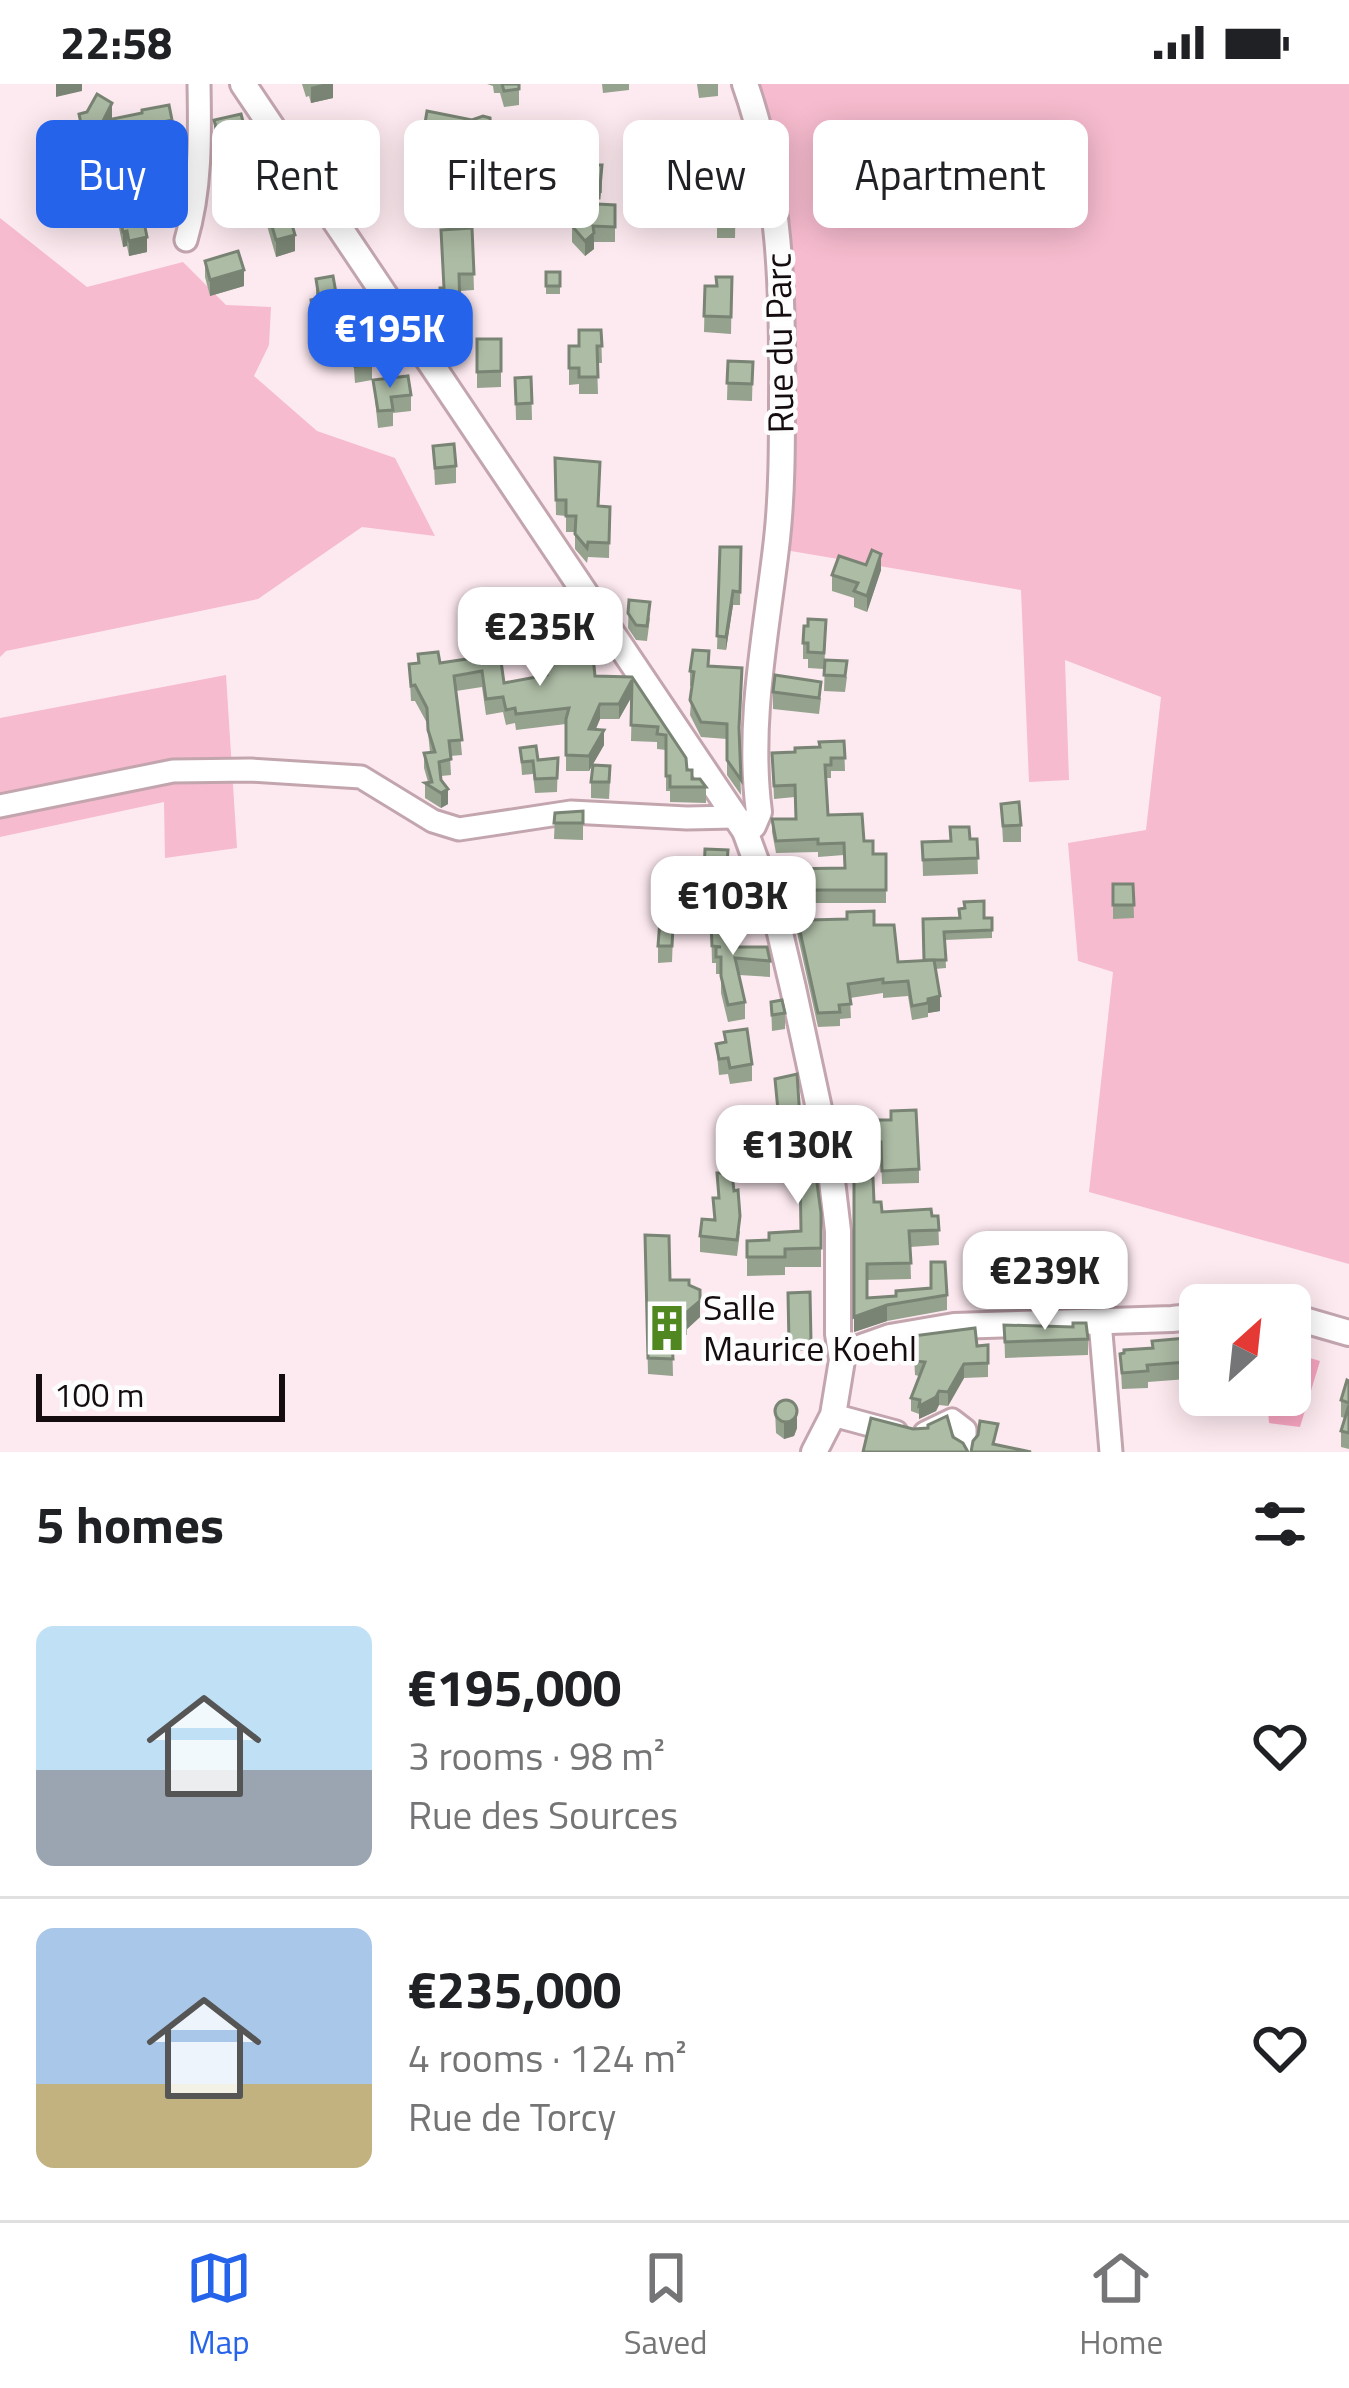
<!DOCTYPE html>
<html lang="en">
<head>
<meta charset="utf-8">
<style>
  body { margin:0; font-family:"Titillium Web",sans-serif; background:#f2f2f2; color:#202124; height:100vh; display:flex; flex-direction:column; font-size:45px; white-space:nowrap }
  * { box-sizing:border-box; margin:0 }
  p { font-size:39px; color:#757577 }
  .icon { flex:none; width:66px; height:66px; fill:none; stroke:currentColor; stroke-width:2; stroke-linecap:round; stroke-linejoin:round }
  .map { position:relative; height:1368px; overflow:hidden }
  .drawer { display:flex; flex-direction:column; background:#fff; flex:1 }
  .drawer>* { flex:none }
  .guide { position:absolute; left:36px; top:36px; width:1278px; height:108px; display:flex; gap:24px }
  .needle { width:78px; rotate:27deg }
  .controls { position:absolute; left:1179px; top:1200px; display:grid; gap:24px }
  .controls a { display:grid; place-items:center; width:132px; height:132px; border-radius:18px; background:#fff; box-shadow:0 6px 30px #0003; font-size:60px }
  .scale { position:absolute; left:36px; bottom:30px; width:249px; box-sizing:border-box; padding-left:12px; border:6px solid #150c0f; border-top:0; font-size:33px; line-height:42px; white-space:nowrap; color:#150c0f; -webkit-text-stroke:9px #fdfdfd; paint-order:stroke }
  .price { position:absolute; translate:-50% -102px; padding:0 27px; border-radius:24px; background:#fff; color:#222; font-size:39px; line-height:78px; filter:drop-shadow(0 3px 6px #0008) }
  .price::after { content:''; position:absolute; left:50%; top:72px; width:36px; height:27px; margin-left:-18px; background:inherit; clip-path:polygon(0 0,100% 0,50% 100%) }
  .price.current { background:#2563eb; color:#fff }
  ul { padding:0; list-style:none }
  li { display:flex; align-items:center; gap:36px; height:300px; padding:0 36px }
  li+li { border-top:3px solid #e0e0e0 }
  li span { display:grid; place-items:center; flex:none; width:336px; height:240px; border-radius:18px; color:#555 }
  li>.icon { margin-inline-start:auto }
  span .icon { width:144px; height:144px; fill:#fffc; stroke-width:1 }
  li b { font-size:51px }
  h2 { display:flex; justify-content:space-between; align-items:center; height:144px; padding:0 36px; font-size:51px }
  .tag { padding:0 42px; border-radius:18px; background:#fff; box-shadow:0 6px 30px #0003; font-size:42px; line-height:108px }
  .tag.current { background:#2563eb; color:#fff }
  .status { display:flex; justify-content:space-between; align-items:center; height:84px; padding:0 60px; background:#fff; direction:ltr }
  .status svg { height:33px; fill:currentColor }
  .tabs { display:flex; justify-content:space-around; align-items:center; height:168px; border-top:3px solid #e0e0e0; background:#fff; font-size:33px; color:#757577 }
  .tabs a { display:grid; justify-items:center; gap:6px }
  .tabs .current { color:#2563eb }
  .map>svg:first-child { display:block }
</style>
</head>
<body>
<div class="status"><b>22:58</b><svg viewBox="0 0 49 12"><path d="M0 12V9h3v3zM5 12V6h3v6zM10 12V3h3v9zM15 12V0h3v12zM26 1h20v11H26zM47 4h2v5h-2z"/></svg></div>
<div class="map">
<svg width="1349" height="1368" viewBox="0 0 1349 1368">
  <rect width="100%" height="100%" fill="#fdeaf0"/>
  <g fill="#f6bbce">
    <path d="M746,0H1349V1180L1089,1108L1113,888L1078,877L1068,759L1146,746L1161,613L1065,576L1069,696L1029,698L1021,506L785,466L793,219Z"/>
    <path d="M0,134L87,203L183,178L226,221L271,223L269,261L254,292L317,347L395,374L435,452L362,443L258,515L6,567L0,573Z"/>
    <path d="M226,591L237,764L165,774L164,718L0,753V634Z"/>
  </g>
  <path fill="#f9a6c2" d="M1290,1268L1320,1277L1300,1343L1269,1339L1267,1311H1290Z"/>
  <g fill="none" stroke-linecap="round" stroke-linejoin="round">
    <defs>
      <g id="minor">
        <path d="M186,156C201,106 200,52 199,0"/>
        <path d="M0,722L173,687L250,686L361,693L433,737L459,745L571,728L687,734L735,733"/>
        <path d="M1100,1237L1111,1368"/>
        <path d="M833,1331L896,1348"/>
        <path d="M925,1349L952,1336L965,1346V1368"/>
      </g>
      <g id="tertiary">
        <path d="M243,0L745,747L776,832L793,904L829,1071L838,1147V1250L842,1276L833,1331L814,1368"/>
        <path d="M745,747L753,742L759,728C747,636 767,546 777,455C782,409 782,362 782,317C783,211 781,101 745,0"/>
        <path d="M1290,1232L1349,1249"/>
        <path d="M842,1270L890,1253L954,1242L1172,1235L1200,1232"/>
      </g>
    </defs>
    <use href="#minor" stroke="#c3a5ae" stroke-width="27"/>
    <use href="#tertiary" stroke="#c3a5ae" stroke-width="30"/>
    <use href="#minor" stroke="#fff" stroke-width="21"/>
    <use href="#tertiary" stroke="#fff" stroke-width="24"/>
  </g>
  <g fill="#95a28e">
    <path d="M302,0H333V14L311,19L309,12L306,13Z"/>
    <path d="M487,0H519V21L504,23L500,9H494L493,2Z"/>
    <path d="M602,0H629V6L603,9Z"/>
    <path d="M697,0H718V12L699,14Z"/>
    <path d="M79,30L112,35L172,52L139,59L145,104L108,113L96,63L83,66L79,46Z"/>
    <path d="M483,32L491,61L485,65L464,61V70L454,79L441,78L440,70H435L434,55L425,53V39L472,36Z"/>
    <path d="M214,36L247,68L236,71L239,102L229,104L214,51Z"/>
    <path d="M341,65L370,100L351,105L346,97L341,82Z"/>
    <path d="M247,80L275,101L295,167L276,173L264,131L258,133L247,97Z"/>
    <path d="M579,81H602V109H599V120L615,121V158H594V165L585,172L572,158V142L589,127H579Z"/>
    <path d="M468,86L499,115V129L480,130L476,112H469Z"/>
    <path d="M717,100L736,101L735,154H717Z"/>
    <path d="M119,129L147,168L129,172L127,162L123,163L119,144Z"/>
    <path d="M472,144L474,206L459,207L460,241H440V204H443Z"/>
    <path d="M205,177L244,202L210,212L205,193Z"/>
    <rect x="546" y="188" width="14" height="22"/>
    <path d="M732,193L731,250L704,248L705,202H717Z"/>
    <path d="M316,195L339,226V241L313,246L311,216L316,214Z"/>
    <path d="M601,246L602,279H597L598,310H579V300L569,301V262H579Z"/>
    <path d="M477,255H501V303L477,304Z"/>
    <path d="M352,257L372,280V296L355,299Z"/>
    <path d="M728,277L753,278L752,317L727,316Z"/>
    <path d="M531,293L532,336H516L515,294Z"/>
    <path d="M373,296L411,311V327L393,329V342L378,344Z"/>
    <path d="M433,362L456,382V399L435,401Z"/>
    <path d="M555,374L599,422L610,423L609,474L588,473L587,479L575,465V448H566V432L556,431Z"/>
    <path d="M720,463H741L740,521H733L726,566L717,565Z"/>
    <path d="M866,481L881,486L867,528L854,523V514L832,507V491Z"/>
    <path d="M545,508L588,540L595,592L632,593L692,695L706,703V719L670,718V707H666V666L657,665V658L631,657L632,612L619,635H600L596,645L604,661L589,687H566V640L516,646L515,639L506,641L503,628L486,631L482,603L456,607L462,671L450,672L451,691L441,692L448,720L441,724L425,714V699L428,698L424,684V669L430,668L427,639L415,617H411L409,580L440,579L500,570L504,599L545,591L543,576L528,578L527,575L505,579L501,558V543L547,535Z"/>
    <path d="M629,516L650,534L647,557L636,556L628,544Z"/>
    <path d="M826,552L824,585L808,584V575H803V559Z"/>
    <path d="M825,576L847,593L845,608L824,607Z"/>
    <path d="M709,582L742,599L739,653L741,711L727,691V655L701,653L690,631L692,602H690V587Z"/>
    <path d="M773,608L821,614L819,630L773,625Z"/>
    <path d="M844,657L845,687H831V694H826L828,731L864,757L873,770H886V819H790L786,798V785L845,784L844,771L818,773V768L776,769L772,748V735H795V713L774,715L772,669L795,668Z"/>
    <path d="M520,664L538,676L558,674L557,708L535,709L533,690L522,691Z"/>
    <path d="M591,698H610L609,715L591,714Z"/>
    <path d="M1001,720L1021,741V758H1003Z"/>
    <path d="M583,727V756L554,755L555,729Z"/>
    <path d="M977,755L978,790L923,792L922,758Z"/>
    <path d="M705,765L728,766L726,808L704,807Z"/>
    <path d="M1113,800H1133L1134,834L1113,835Z"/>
    <path d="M674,824L672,878L658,879V862Z"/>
    <path d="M796,829L809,836L847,835L874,841L898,878L924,876L923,835L992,834V854L945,856L946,884L935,885L940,927L928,929V933L912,936L908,912L883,914V909L850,914L851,934L840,935V942L818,943L796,844Z"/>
    <path d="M711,838L738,863L770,877V893L739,891L745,918V935L728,938L721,909V890H716V879H712Z"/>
    <path d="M771,918L785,929V945L772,947Z"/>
    <path d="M724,948L752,980V997L730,1000L728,990L719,991L716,960L724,958Z"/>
    <path d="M775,995L800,1034L821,1129V1183H785V1191L747,1192V1157L769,1156L801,1147L800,1102L796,1053H779Z"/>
    <path d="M841,1036H891L919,1085V1099L882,1100L881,1072L846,1073L841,1050Z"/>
    <path d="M717,1089L740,1148L737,1172L700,1168V1152L714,1136L718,1114Z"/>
    <path d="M854,1094L882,1128L938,1132L939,1161L910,1163L911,1195L867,1196V1214L947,1211V1226L887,1237L854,1248Z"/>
    <path d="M645,1151L670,1196L700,1206V1233L687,1245V1251H672L673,1292L648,1290Z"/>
    <path d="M998,1174L999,1212H985L984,1175Z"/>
    <path d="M1087,1186V1221L1008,1224L1007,1220H1003L1002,1191Z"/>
    <path d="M810,1208L811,1266L789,1267L788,1209Z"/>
    <path d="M1004,1241L1088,1255V1271L1005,1274Z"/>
    <path d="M913,1252L977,1262L988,1261V1293L964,1294L948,1322L939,1321L936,1327L919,1335V1330L911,1327V1314L919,1292L915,1291Z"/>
    <path d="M1152,1257L1200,1259V1294L1148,1298V1304L1122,1305L1120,1270L1152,1264Z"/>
    <path d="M1349,1297V1365L1341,1363V1347L1345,1334L1341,1333V1316Z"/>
    <path d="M775,1326L797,1344L794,1352L784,1355L776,1349Z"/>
  </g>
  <g fill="#798474">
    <path d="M56,0H82V7L56,13Z"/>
    <path d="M323,0H333V14L311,19V3Z"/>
    <path d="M112,19V35L103,37Z"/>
    <path d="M172,36V52L136,60V44Z"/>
    <path d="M96,47V63L83,66V49Z"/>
    <path d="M491,47V61L485,65V51Z"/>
    <path d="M247,53V68L233,72V57Z"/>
    <path d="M464,57V70L454,79V65Z"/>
    <path d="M370,83V100L351,105V88Z"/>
    <path d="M145,87V104L108,113V96Z"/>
    <path d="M239,87V102L229,104V89Z"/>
    <path d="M264,115V131L258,133V116Z"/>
    <path d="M127,147V162L123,163V148Z"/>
    <path d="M594,149V165L585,172V157Z"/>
    <path d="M295,151V167L276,173V156Z"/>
    <path d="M147,153V168L129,172V157Z"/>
    <path d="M244,186V202L210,212V196Z"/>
    <path d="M881,470V486L867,528V512Z"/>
    <path d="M733,507V521L726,566V553Z"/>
    <path d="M632,596V612L619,635V620Z"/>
    <path d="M600,620V635L589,660V645Z"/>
    <path d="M604,646V661L589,687V672Z"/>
    <path d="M448,705V720L441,724V709Z"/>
    <path d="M940,912V927L928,929V915Z"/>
    <path d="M700,1217V1233L687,1245V1228Z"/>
    <path d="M887,1221V1237L854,1248V1233Z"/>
    <path d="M964,1280V1294L948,1322V1308Z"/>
    <path d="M939,1307V1321L936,1327L919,1335V1322Z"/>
    <path d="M797,1328V1344L794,1352L784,1355V1338Z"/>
  </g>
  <g fill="#adbca5" stroke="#798474" stroke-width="3">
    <path d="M502,0H519V5L504,7Z"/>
    <path d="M97,10L112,19L103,37L142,29V26L169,21L172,36L136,44L145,87L108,96L96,47L83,49L79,30L87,28Z"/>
    <path d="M427,27L472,36L483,32L490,34L491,47L485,51L463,47L464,57L454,65L441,64L440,57L435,56L434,41L425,39Z"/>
    <path d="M241,30L247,53L233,57L239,87L229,89L214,36Z"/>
    <path d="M363,59L370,83L351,88L346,81L341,65Z"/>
    <path d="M268,75L275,101H278L284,128L288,127L295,151L276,156L264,115L258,116L247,80Z"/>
    <path d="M579,81H602L599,114H579Z"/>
    <path d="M496,84L499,115L480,117L476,98L469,99L468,86Z"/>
    <path d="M717,100L736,101L735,137H717Z"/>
    <path d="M597,120L615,121V143L593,142L594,149L585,157L572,142Z"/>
    <path d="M141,123L147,153L129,157L127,147L123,148L119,129Z"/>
    <path d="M472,144L474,190H459L460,225H440V204H444L441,146Z"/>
    <path d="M238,167L244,186L210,196L205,177Z"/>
    <rect x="546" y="188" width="14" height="14"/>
    <path d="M333,192L339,226L313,231L311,216L319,214L316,195Z"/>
    <path d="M716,193H732L731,233L704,232L705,202H717Z"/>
    <path d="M579,246H601L602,262H597L598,293H579V284H569V262H579Z"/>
    <path d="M369,255L372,280L355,282L352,257Z"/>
    <path d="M477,255H501V287L477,288Z"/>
    <path d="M728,277L753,278L752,300L727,299Z"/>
    <path d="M408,292L411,311L391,313L393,326L378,327L373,296Z"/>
    <path d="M531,293L532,319L516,320L515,294Z"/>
    <path d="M454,360L456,382L435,384L433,362Z"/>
    <path d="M555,374L600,378L598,422L610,423L609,459L588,458L587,464L575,450L576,432H566V416H556Z"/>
    <path d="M720,463H741L740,508L733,507L726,553L717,552Z"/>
    <path d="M872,466L881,470L867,512L854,507L858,499L832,491L839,472L866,481Z"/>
    <path d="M563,506L569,508L574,516L578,513L588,527L581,531L590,543L595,592L632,593L686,674L687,686H692V695H700L706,703H670V692H666V651L657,650L658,643L631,641L632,596L619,620H600L589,645L604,646L589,672L566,671V635L569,624L516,630L515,624L506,626L503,613L486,615L482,587L454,592L462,656L449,657L451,675L439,678L441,696L448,705L441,709L425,699L432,698L424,669L435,668L428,646L427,624L415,601L411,602L409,580L419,579L418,570L438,568L440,579L500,570L504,599L547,591L543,561L528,563L527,560L505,564L501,543L549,535L545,508Z"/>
    <path d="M629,516L650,518L647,542L636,541L628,529Z"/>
    <path d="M808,535L826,536L824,569L808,568V559H803L804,542H808Z"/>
    <path d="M693,566L709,567L708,582L742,584L739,644L741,696L727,676V640L701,638L690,616L694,588L690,587Z"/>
    <path d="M825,576L847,577L845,592L824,591Z"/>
    <path d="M775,591L821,598L819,614L773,608Z"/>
    <path d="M844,657L845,674H831V681H825L828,731L862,730L864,757H873V770H886V806H790L786,785L845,784L844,759L818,760V755L776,757L772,735H796L795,701L774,702L772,669L795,668V664L820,663L819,658Z"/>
    <path d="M536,662L538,676L558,674L557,694L535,695L533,677L522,678L520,664Z"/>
    <path d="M593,681L610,682L609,698H591Z"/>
    <path d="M1019,718L1021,741L1003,742L1001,720Z"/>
    <path d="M583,727V739H554L555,729Z"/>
    <path d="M950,743H969L970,755H977L978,774L923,776L922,758L951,757Z"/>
    <path d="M705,765L728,766L726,791L704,790Z"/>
    <path d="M1113,800H1133L1134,821H1113Z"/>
    <path d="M984,817V834H992V846L944,848L946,876H924L923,835L960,834L959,825L965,824L964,818Z"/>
    <path d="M661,823L674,824L672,862H658Z"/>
    <path d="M874,827V841H894L898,878L934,876L940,912L928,915V919L912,922L908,897L883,899V895L848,900L851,920L839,921L840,928L818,929L796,829H809V836L847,835V828Z"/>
    <path d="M711,838H737L738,863H767L770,877L735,874L745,918L728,921L721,892V873H716V863H721L712,862Z"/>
    <path d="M782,916L785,929L772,931L771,918Z"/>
    <path d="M747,945L752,980L730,984L728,974L719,975L716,960L726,958L724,948Z"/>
    <path d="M797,990L800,1034L796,1037H779L775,995Z"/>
    <path d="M916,1026L919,1085L882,1087L881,1058L846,1059L841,1036H891V1027Z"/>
    <path d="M808,1032L821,1129V1164L785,1165V1173H747V1157L769,1156V1149L801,1147L800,1083L796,1035Z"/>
    <path d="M717,1089H732L734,1107L738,1106L740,1132L737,1156L700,1152L702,1135L715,1136L713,1114H719Z"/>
    <path d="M854,1094H873L874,1118H881L882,1128L931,1125L932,1132H938L939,1146L909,1147L911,1179L867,1180V1214L896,1212V1207L931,1204V1178H945L947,1211L887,1221L854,1233Z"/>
    <path d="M645,1151L669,1152L670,1196H689V1201L700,1206V1217L687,1228V1235H671L673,1275L648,1274Z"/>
    <path d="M998,1174L999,1195L985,1196L984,1175Z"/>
    <path d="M1087,1186V1208L1008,1210L1007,1207H1003L1002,1191Z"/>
    <path d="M810,1208L811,1258L789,1259L788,1209Z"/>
    <path d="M1073,1239H1086L1088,1255L1005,1258L1004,1241L1073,1243Z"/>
    <path d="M975,1244L977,1262L988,1261V1279L964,1280L948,1308L939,1307L936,1313L919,1322L920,1316L911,1314L925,1278L915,1277L913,1252Z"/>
    <path d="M1187,1254V1260L1200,1259V1277L1147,1281L1148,1287L1122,1289L1120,1270L1124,1269V1266L1153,1264L1152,1257Z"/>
    <path d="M1347,1296L1349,1297V1319L1341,1316Z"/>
    <circle cx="786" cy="1327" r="11"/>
    <path d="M1349,1321V1349L1341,1347Z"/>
    <path d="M947,1332L953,1353L963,1359L968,1368H863L871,1334L913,1345L928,1344V1341Z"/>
    <path d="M980,1337L998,1340L993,1360L1031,1368H971L973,1357L978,1351Z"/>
  </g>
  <defs>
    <symbol id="building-bare" viewBox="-9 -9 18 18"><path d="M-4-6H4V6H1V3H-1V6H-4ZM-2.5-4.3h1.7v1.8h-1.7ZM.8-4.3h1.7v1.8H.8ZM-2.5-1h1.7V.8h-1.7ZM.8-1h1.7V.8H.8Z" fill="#508721" stroke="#fdfdfd" stroke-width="2.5" paint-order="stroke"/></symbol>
  </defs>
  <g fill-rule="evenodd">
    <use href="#building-bare" x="634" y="1211" width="66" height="66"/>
  </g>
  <g text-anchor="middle" stroke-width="9" stroke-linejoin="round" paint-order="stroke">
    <g font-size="36" fill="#150c0f" stroke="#fdfdfd">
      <text transform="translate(779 259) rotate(-91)" y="13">Rue du Parc</text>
    </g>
    <g font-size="36" fill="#150c0f" stroke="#fdfdfd" text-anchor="start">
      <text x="703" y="1236">Salle<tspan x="703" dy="41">Maurice Koehl</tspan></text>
    </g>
  </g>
</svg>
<div class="controls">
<a><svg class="needle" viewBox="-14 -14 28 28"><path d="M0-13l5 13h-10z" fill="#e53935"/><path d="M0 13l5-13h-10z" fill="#757577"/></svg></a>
</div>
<div class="scale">100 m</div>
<b class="price current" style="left:390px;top:307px">€195K</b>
<b class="price" style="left:540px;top:605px">€235K</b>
<b class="price" style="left:733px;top:874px">€103K</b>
<b class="price" style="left:798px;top:1123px">€130K</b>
<b class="price" style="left:1045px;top:1249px">€239K</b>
<div class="guide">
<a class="tag current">Buy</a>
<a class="tag">Rent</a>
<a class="tag">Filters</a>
<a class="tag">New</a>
<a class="tag">Apartment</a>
</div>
</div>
<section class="drawer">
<h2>5 homes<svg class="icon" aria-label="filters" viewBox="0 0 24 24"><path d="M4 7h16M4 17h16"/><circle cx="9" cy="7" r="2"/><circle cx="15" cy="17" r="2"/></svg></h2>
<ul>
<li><span style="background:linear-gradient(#bfe0f5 60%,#9aa5b1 0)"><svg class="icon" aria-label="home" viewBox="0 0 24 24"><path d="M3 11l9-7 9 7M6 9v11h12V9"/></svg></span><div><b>€195,000</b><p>3 rooms · 98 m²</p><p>Rue des Sources</p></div><svg class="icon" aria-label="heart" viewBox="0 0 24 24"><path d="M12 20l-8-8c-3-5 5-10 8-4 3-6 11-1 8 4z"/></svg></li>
<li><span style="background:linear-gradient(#a9c7e8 65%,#c2b280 0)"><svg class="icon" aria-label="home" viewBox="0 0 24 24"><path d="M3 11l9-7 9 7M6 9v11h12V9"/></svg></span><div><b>€235,000</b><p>4 rooms · 124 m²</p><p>Rue de Torcy</p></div><svg class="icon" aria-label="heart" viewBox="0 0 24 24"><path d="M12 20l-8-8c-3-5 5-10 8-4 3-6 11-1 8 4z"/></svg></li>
</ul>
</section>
<nav class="tabs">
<a class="current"><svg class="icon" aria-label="map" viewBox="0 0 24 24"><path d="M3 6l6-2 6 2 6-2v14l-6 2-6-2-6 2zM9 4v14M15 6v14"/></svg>Map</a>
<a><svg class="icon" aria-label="saved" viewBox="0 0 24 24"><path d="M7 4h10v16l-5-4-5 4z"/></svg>Saved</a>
<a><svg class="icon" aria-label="home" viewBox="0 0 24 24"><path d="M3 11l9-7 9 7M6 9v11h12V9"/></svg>Home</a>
</nav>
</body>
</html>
